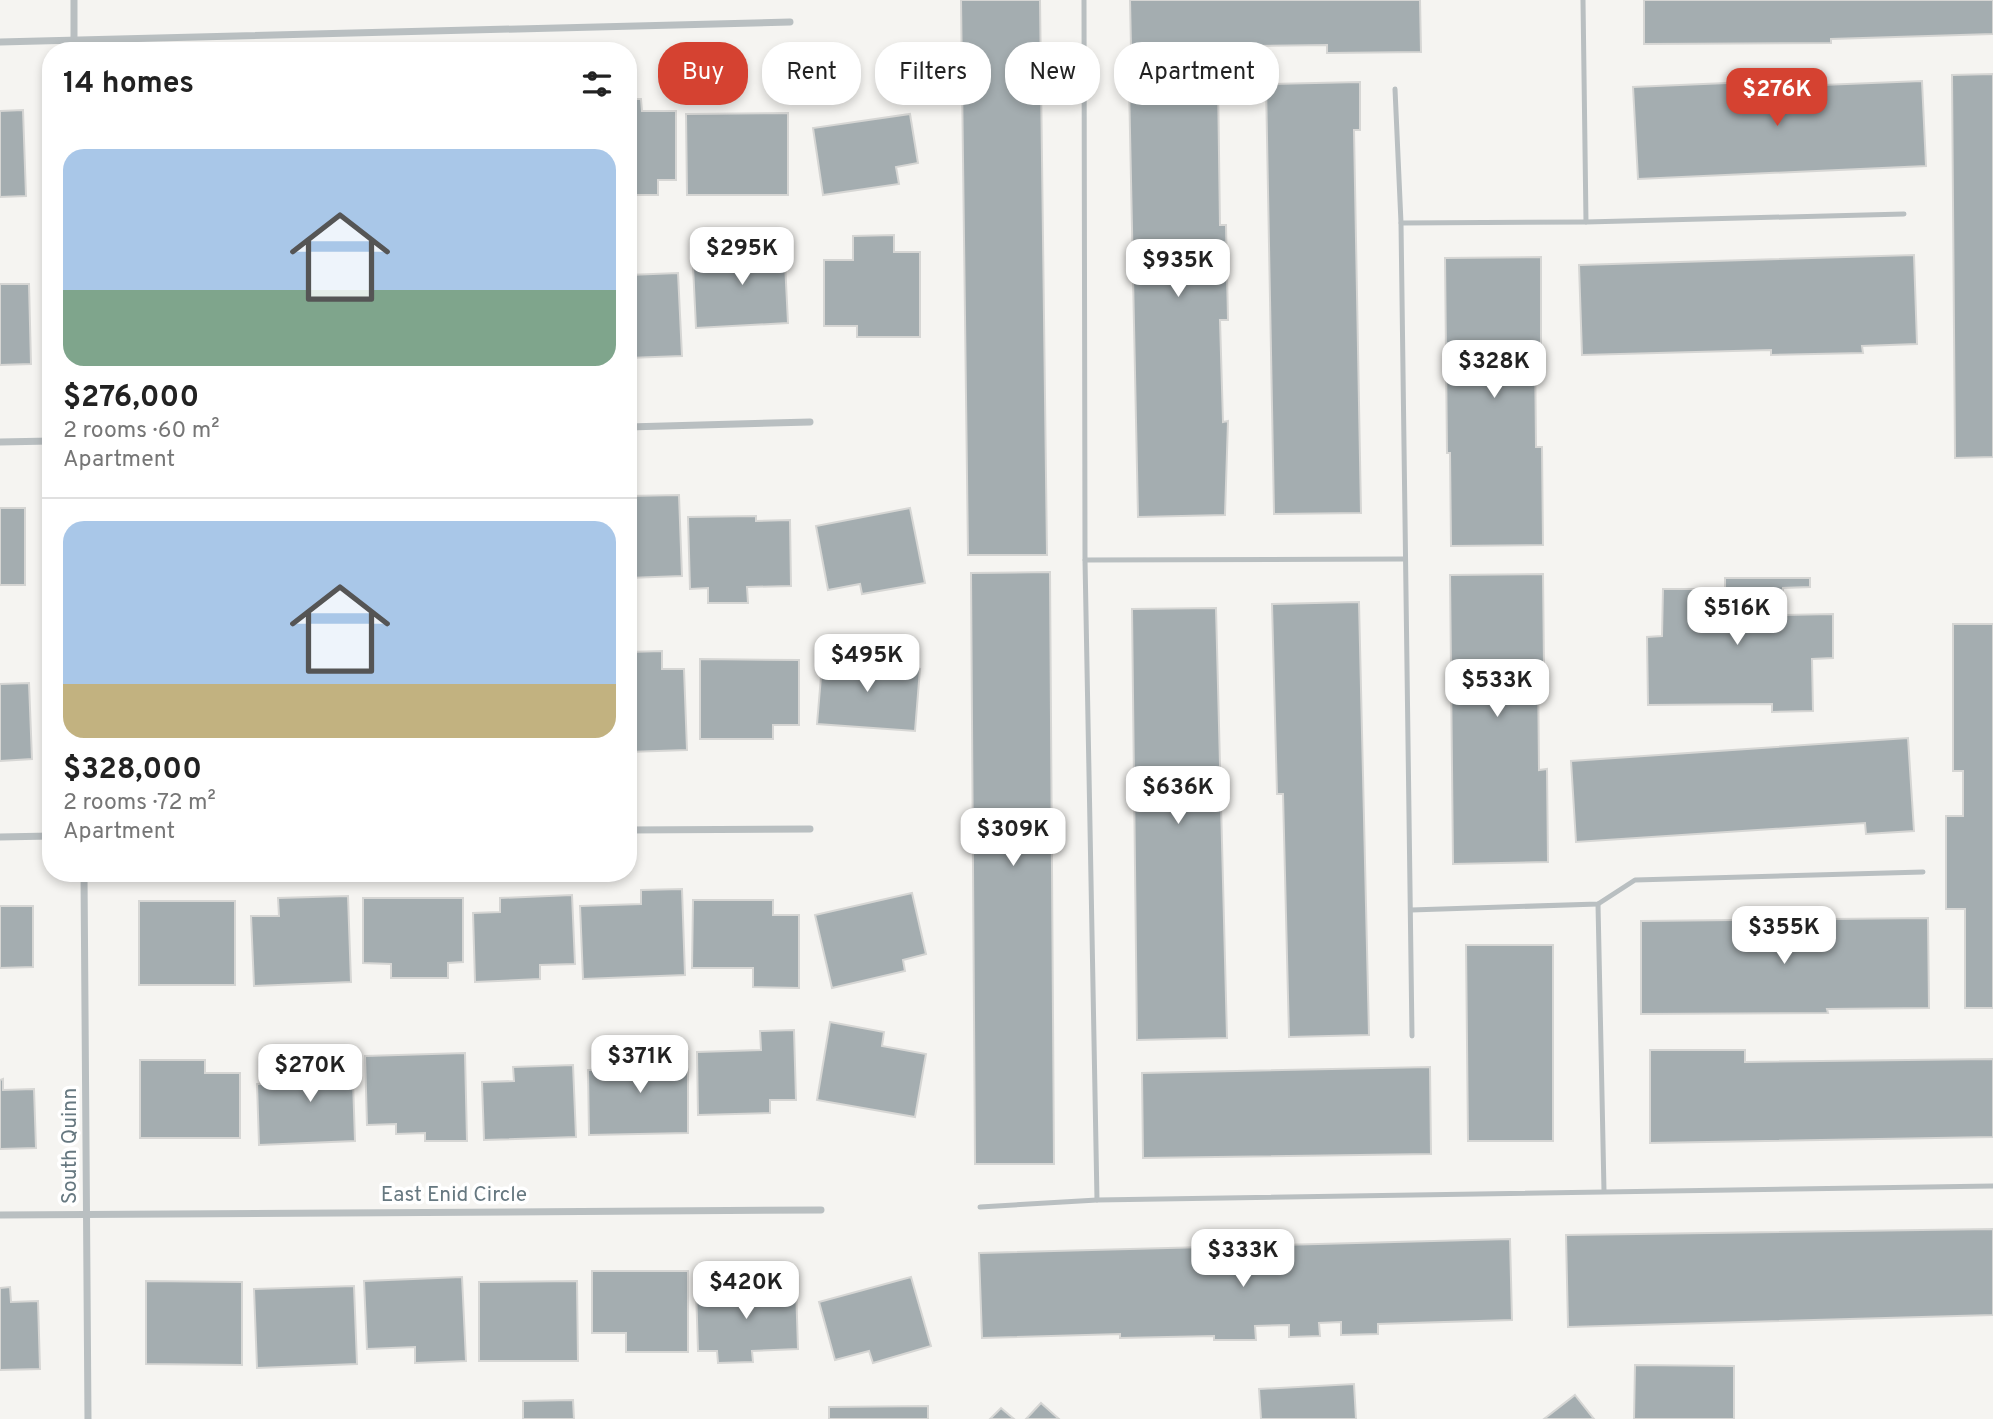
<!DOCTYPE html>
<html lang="en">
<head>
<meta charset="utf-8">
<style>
  body { margin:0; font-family:Overpass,sans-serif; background:#f2f2f2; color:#222; height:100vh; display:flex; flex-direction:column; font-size:26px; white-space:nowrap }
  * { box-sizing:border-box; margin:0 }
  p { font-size:23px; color:#767676 }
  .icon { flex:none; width:38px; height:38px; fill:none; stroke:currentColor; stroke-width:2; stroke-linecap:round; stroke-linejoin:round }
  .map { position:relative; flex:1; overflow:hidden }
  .panel { position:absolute; left:42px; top:42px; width:595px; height:840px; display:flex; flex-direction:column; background:#fff; border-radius:28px; box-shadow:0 4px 10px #0003 }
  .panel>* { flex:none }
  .hud { position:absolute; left:658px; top:42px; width:665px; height:63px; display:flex; gap:14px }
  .price { position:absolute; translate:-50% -60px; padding:0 16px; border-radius:14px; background:#fff; color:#222; font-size:23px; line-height:46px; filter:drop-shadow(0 2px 4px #0008) }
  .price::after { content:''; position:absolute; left:50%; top:42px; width:21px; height:16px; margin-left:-10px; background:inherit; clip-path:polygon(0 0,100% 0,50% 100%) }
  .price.on { background:#d54231; color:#fff }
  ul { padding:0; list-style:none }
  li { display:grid; align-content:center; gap:14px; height:371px; padding:0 21px }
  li+li { border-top:2px solid #e0e0e0 }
  li span { display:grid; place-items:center; height:217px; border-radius:21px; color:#555 }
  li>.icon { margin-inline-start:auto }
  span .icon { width:126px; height:126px; fill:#fffc; stroke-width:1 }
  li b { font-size:30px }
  h2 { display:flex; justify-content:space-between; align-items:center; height:84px; padding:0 21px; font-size:30px }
  .tag { padding:0 24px; border-radius:28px; background:#fff; box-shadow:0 4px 10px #0003; font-size:24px; line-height:63px }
  .tag.on { background:#d54231; color:#fff }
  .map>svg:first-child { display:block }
</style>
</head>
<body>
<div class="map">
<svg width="1993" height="1419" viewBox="0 0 1993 1419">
  <rect width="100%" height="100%" fill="#f5f4f1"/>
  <g fill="#a4adb0" stroke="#d6d6d4" stroke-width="2">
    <path d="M961,0H1040L1047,555H968Z"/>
    <path d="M1130,0H1420L1421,52L1327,53V45L1131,48Z"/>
    <path d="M1644,0H1993V34L1831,39V43L1644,44Z"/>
    <path d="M1993,74V457L1955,458L1952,75Z"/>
    <path d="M1821,79L1822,85L1922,81L1926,166L1638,179L1633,87Z"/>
    <path d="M1218,81L1220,225H1226L1228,320H1220L1223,422L1228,421L1225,515L1138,517L1129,84Z"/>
    <path d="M1360,82V130H1354L1361,513L1274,514L1266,84Z"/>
    <path d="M628,99H641L642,111H676V180H658V195H628Z"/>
    <path d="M23,110L26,196L0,197V111Z"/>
    <path d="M788,113V195H687L686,114Z"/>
    <path d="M910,114L918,163L896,167L899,184L823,195L813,128Z"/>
    <path d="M894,235V252H920V337H857V326H824V260H853V236Z"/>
    <path d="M784,242L788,323L696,328L693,266L717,265L716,246Z"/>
    <path d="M1914,255L1917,344L1862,346L1863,353L1771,355V350L1582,355L1579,265Z"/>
    <path d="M1541,257V347H1535L1536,447H1542L1543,545L1451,546L1450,453H1447L1445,258Z"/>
    <path d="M678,273L682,356L628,358V275Z"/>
    <path d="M0,284H29L31,364L0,365Z"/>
    <path d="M679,495L682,576L628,578V496Z"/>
    <rect x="0" y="508" width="25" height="77"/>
    <path d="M910,508L925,583L862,594L860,584L828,590L816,526Z"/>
    <path d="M756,516V521L790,520L791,586L747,587L748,603H708V588L690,589L688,517Z"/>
    <path d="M1050,572L1054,1164H975L971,573Z"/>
    <path d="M1543,574L1544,667H1538L1539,770L1547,769L1548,862L1453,864L1450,575Z"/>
    <path d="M1725,578H1810V587L1783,588V615L1833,614V658L1812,659L1813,711L1772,712V704L1648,705L1647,637L1662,636L1663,589H1725Z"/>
    <path d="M1359,602L1369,1035L1289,1037L1283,794H1277L1272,604Z"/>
    <path d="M1216,608L1227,1038L1137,1040L1132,609Z"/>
    <path d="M1953,624H1993V1008H1965V909H1946V816H1963V771H1953Z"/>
    <path d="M662,651V669H684L687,750L628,752V652Z"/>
    <path d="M823,653L876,656V666L920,669L915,731L817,724Z"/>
    <path d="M700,659L799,660V725H773V739H700Z"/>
    <path d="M29,683L32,759L0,761V684Z"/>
    <path d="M1908,738L1914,831L1866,834L1865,823L1576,842L1571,761Z"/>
    <path d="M682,889L685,975L583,979L580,906L641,904V890Z"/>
    <path d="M912,893L926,954L903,960L905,971L832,988L815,915Z"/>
    <path d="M572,895L575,964L540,965V979L475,982L473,913L500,912V898Z"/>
    <path d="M348,896L351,982L254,986L251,916H279L278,898Z"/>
    <path d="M363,898H463V962L448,963V978H391V964L363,963Z"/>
    <path d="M693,900H773V915H799V988L753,987V968H692Z"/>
    <rect x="139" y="901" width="96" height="84"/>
    <path d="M0,906H33V967L0,968Z"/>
    <path d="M1928,918L1929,1008L1827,1009L1828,1013L1641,1014V921Z"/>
    <path d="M1466,945H1553V1141H1468Z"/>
    <path d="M830,1022L884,1032L882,1046L926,1054L915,1117L817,1100Z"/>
    <path d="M794,1030L796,1100H770V1113L698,1115L697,1052L761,1050L760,1031Z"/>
    <path d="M1650,1050H1745V1062L1993,1059V1137L1650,1143Z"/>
    <path d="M352,1051L355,1141L259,1145L257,1084L306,1083L305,1053Z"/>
    <path d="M688,1051V1133L589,1135L588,1070H614V1052Z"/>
    <path d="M465,1053L467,1141H425V1133L396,1134V1124L367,1125L365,1056Z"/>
    <path d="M140,1060H205V1073H240V1138H140Z"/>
    <path d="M573,1065L576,1137L484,1140L482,1082L514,1081L513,1067Z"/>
    <path d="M1430,1067L1431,1154L1143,1158L1142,1073Z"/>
    <path d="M3,1079V1090L34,1089L36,1148L0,1149V1080Z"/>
    <path d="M1993,1229V1315L1568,1327L1566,1235Z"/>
    <path d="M1510,1239L1512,1320L1378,1324V1334L1341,1335V1322L1319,1323L1320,1336L1289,1337V1325L1255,1326L1256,1340H1214V1336L1120,1338V1334L982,1338L979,1253Z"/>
    <path d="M592,1271H688V1352H626V1333H592Z"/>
    <path d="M462,1277L466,1361L415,1363V1347L367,1349L364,1281Z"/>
    <path d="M911,1277L931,1346L873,1363L869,1351L835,1360L819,1302Z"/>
    <path d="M146,1281L242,1282V1365L146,1364Z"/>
    <path d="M577,1281L578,1361H479V1282Z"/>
    <path d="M354,1286L357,1364L257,1368L254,1289Z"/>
    <path d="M796,1286L798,1349L752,1351L753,1362L718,1363L717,1351H698L696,1289Z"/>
    <path d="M10,1287L11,1302L38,1301L40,1369L0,1370V1288Z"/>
    <path d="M1635,1365L1734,1366V1419H1634Z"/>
    <path d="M1354,1384L1356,1419H1261L1259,1389Z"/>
    <path d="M1575,1395L1594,1419H1544Z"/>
    <path d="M573,1400L574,1419H523V1401Z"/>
    <path d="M1041,1403L1059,1419H1026Z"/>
    <path d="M928,1406V1419H829V1407Z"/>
    <path d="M1001,1408L1014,1419H990Z"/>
  </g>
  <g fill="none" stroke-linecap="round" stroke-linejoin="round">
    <g stroke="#b9bfc1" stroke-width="5">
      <path d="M1084,0L1085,560L1097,1200"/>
      <path d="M1583,0L1586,222"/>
      <path d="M1395,89L1401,223L1412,1036"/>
      <path d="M1401,223L1586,222L1904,214"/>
      <path d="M1085,560L1404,559"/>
      <path d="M1598,904L1604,1191"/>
      <path d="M1411,910L1598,904L1635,880L1923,872"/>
      <path d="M980,1207L1097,1200L1993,1186"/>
    </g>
    <g stroke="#b9bfc1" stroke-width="7">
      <path d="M74,0V51"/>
      <path d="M0,42L790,22"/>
      <path d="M628,427L810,422"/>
      <path d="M0,442L51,441"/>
      <path d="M628,830L810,829"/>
      <path d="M0,837L51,836"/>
      <path d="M84,873L88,1419"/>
      <path d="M0,1215L821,1210"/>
    </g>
  </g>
  <g text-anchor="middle" stroke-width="7" stroke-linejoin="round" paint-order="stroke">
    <g font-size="21" fill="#667880" stroke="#fff">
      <text transform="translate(69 1146) rotate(-90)" y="7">South Quinn</text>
      <text x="454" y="1201">East Enid Circle</text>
    </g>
  </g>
</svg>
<b class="price on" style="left:1777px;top:128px">$276K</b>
<b class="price" style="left:742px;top:287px">$295K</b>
<b class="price" style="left:1178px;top:299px">$935K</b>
<b class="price" style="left:1494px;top:400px">$328K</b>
<b class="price" style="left:1737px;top:647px">$516K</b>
<b class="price" style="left:867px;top:694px">$495K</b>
<b class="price" style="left:1497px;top:719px">$533K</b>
<b class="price" style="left:1178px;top:826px">$636K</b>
<b class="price" style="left:1013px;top:868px">$309K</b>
<b class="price" style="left:1784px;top:966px">$355K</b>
<b class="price" style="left:640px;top:1095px">$371K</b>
<b class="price" style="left:310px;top:1104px">$270K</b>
<b class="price" style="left:1243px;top:1289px">$333K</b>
<b class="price" style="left:746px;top:1321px">$420K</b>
<div class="hud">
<a class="tag on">Buy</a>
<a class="tag">Rent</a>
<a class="tag">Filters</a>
<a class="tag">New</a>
<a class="tag">Apartment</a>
</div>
<section class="panel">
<h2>14 homes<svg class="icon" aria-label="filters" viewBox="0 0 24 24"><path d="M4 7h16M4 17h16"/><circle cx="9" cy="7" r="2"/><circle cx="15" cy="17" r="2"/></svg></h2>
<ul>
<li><span style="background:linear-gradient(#a9c7e8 65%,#7fa58c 0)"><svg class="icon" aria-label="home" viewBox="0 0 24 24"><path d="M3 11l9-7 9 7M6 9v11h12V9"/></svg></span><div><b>$276,000</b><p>2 rooms · 60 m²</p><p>Apartment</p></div></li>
<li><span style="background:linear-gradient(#a9c7e8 75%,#c2b280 0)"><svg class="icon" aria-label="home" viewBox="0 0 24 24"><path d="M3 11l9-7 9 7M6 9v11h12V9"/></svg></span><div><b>$328,000</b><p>2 rooms · 72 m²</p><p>Apartment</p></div></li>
</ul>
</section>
</div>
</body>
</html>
